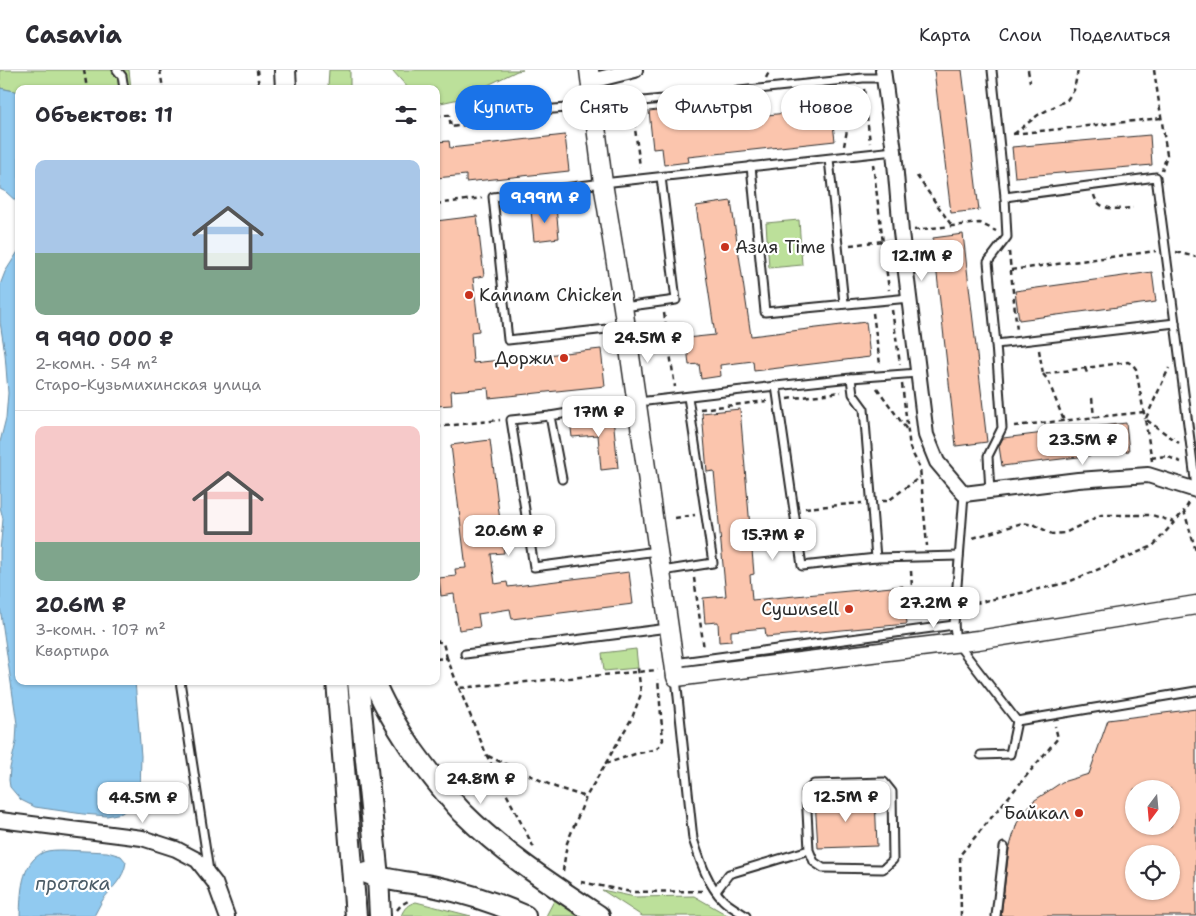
<!DOCTYPE html>
<html lang="ru">
<head>
<meta charset="utf-8">
<style>
  body { margin:0; font-family:"Shantell Sans",sans-serif; background:#f2f2f3; color:#2b2b33; height:100vh; display:flex; flex-direction:column; font-size:19px; white-space:nowrap }
  * { box-sizing:border-box; margin:0 }
  p { font-size:16px; color:#7c7c81 }
  .icon { flex:none; width:28px; height:28px; fill:none; stroke:currentColor; stroke-width:2; stroke-linecap:round; stroke-linejoin:round }
  .map { position:relative; flex:1; overflow:hidden }
  .details { position:absolute; left:15px; top:15px; width:425px; height:600px; display:flex; flex-direction:column; background:#fff; border-radius:10px; box-shadow:0 1px 4px #0004 }
  .details>* { flex:none }
  .guide { position:absolute; left:455px; top:15px; width:475px; height:45px; display:flex; gap:10px }
  .needle { width:32px; rotate:196deg }
  .controls { position:absolute; left:1125px; top:710px; display:grid; gap:10px }
  .controls a { display:grid; place-items:center; width:55px; height:55px; border-radius:50%; background:#fff; box-shadow:0 1px 4px #0004; font-size:25px }
  .price { position:absolute; translate:-50% -42px; padding:0 11px; border-radius:10px; background:#fff; color:#222; font-size:16px; line-height:32px; filter:drop-shadow(0 1px 2px #0008) }
  .price::after { content:''; position:absolute; left:50%; top:30px; width:15px; height:11px; margin-left:-8px; background:inherit; clip-path:polygon(0 0,100% 0,50% 100%) }
  .price.current { background:#1a73e8; color:#fff }
  ul { padding:0; list-style:none }
  li { display:grid; align-content:center; gap:10px; height:265px; padding:0 20px }
  li+li { border-top:1px solid #e1e1e2 }
  li span { display:grid; place-items:center; height:155px; border-radius:10px; color:#555 }
  li>.icon { margin-inline-start:auto }
  span .icon { width:90px; height:90px; fill:#fffc; stroke-width:1 }
  li b { font-size:21px }
  h2 { display:flex; justify-content:space-between; align-items:center; height:60px; padding:0 20px; font-size:21px }
  .pill { padding:0 18px; border-radius:22px; background:#fff; box-shadow:0 1px 4px #0004; font-size:18px; line-height:45px }
  .pill.current { background:#1a73e8; color:#fff }
  header { display:flex; align-items:center; gap:30px; box-sizing:border-box; height:70px; padding:0 25px; background:#fff; border-bottom:1px solid #e1e1e2 }
  header strong { font-size:24px }
  nav { display:flex; gap:28px; margin-inline-start:auto; font-size:18px }
  .map>svg:first-child { display:block }
</style>
</head>
<body>
<header>
<strong>Casavia</strong>
<nav><a>Карта</a><a>Слои</a><a>Поделиться</a></nav>
</header>
<div class="map">
<svg width="1196" height="846" viewBox="0 0 1196 846">
  <rect width="100%" height="100%" fill="#fff"/>
  <filter id="ink" filterUnits="userSpaceOnUse"><feTurbulence type="fractalNoise" baseFrequency=".02" numOctaves="2"/><feDisplacementMap in="SourceGraphic" scale="10" xChannelSelector="R" yChannelSelector="G"/><feConvolveMatrix kernelMatrix="1 2 1 2 8 2 1 2 1" color-interpolation-filters="sRGB"/></filter>
  <g filter="url(#ink)">
    <g fill="#bce09a" stroke="#748662">
      <path d="M0,0H129L131,19H19V22L0,18Z"/>
      <path d="M329,0H350V19H324L328,17Z"/>
      <path d="M392,0H523L517,1L459,29L436,34V19H409Z"/>
      <path d="M799,150L802,195L769,198L766,153Z"/>
      <path d="M636,579L638,598L604,601L602,583Z"/>
      <path d="M602,820L635,827L694,826L729,846H642Z"/>
      <path d="M556,827L586,846H546Z"/>
      <path d="M416,832L471,846H401C404,838 408,834 416,832Z"/>
    </g>
    <g fill="#91caf0" stroke="#688aa1">
      <path d="M0,18L19,22V134L6,122L0,119Z"/>
      <path d="M19,180V611H135L141,686L140,722L134,733L122,743L107,746L83,744L35,737L21,730L10,717L9,710L10,698L16,672L17,654L0,537V481L3,449L0,437V372L6,348L8,323L5,284L0,252V215L5,202Z"/>
      <path d="M63,780L107,782L121,786L126,792C124,809 111,818 102,831C99,836 97,841 94,846H20C21,824 20,793 44,782C49,780 57,780 63,780Z"/>
    </g>
    <g fill="#fbc5ad" stroke="#2b2b2b" fill-rule="evenodd">
      <path d="M934,0H962L979,140L951,143Z"/>
      <path d="M702,35L704,52L831,38L835,71L688,87L689,92L664,95L662,78L653,79L649,41Z"/>
      <path d="M565,65L569,101L466,112V105L436,108V72L449,71L450,78Z"/>
      <path d="M1150,65L1152,95L1015,107L1012,77Z"/>
      <path d="M731,131L751,266L866,252L870,287L754,301L753,291L720,295L721,306L701,309L699,294L689,295L686,268L715,265L696,136Z"/>
      <path d="M556,137L559,168L534,171L531,140Z"/>
      <path d="M477,146L484,206L473,208L479,261L471,262L473,293L601,279L605,316L489,328L488,318L451,321L452,335L436,336V151Z"/>
      <path d="M963,164L987,372L956,376L933,168Z"/>
      <path d="M1152,202L1156,232L1019,250L1015,221Z"/>
      <path d="M740,339L754,504L750,505L752,530L903,516L907,554L766,567L765,558L731,561V571L719,572L718,552L705,553L703,528L726,526L714,401L707,402L702,343Z"/>
      <path d="M613,347L618,398L601,400L598,365L572,367L570,350Z"/>
      <path d="M1126,353L1129,381L1002,396L999,376L1003,368Z"/>
      <path d="M490,370L504,483L491,484L495,514L507,512L508,517L629,502L633,534L512,549L510,539L478,544L480,557L459,560L454,524L441,526L439,508L456,506L455,499L466,498L451,375Z"/>
      <path d="M1196,639V846H1001L1009,779L1017,753L1032,732L1062,712L1089,704L1108,650ZM1134,719H1171V756H1134ZM1134,784H1171V821H1134Z"/>
      <path d="M875,727L877,776L818,778L815,730Z"/>
    </g>
    <g fill="none" stroke-linecap="round" stroke-linejoin="round">
      <defs>
        <g id="service">
          <path d="M117,0L122,6L124,19"/>
          <path d="M992,0L1005,127L1156,107L1175,253"/>
          <path d="M470,45L595,36L863,8H884"/>
          <path d="M829,89L844,233"/>
          <path d="M751,96L765,242L909,228"/>
          <path d="M1005,127L1007,167L988,192L996,274L1175,253L1196,417"/>
          <path d="M623,237L676,230L661,107"/>
          <path d="M625,257L508,270L493,127L603,113L894,81"/>
          <path d="M851,308L853,324L864,339L876,488"/>
          <path d="M776,316L802,496L876,488L959,486"/>
          <path d="M550,346L562,409"/>
          <path d="M990,422L988,386L1002,358L996,274"/>
          <path d="M964,424L954,555L956,572L1017,651L1196,621"/>
          <path d="M657,481L534,497L511,350L550,346L621,334L776,316L851,308L918,303"/>
          <path d="M662,501L713,493L688,327"/>
          <path d="M465,584L668,558"/>
          <path d="M674,593L954,555"/>
          <path d="M676,608L693,769C700,790 707,814 723,830C729,836 739,841 746,846"/>
          <path d="M180,611L209,801"/>
          <path d="M981,685L1010,684L1017,651"/>
          <path d="M716,821L729,804L809,780L814,792L823,798L883,799L893,790L892,722L884,712L814,714L806,722L809,780"/>
          <path d="M996,846L1004,777"/>
        </g>
        <g id="minor">
          <path d="M883,0L894,81L901,162L926,365L937,392L964,424L1078,410L1148,405L1196,420"/>
          <path d="M591,11L635,0"/>
          <path d="M0,750L142,768L176,779L197,790L215,813L227,846"/>
        </g>
        <path id="tertiary" d="M589,0L603,113L623,237L676,607L978,570L1196,535"/>
        <g id="secondary">
          <path d="M285,0L286,19"/>
          <path d="M337,611L356,846"/>
          <path d="M358,611L378,807L380,846"/>
          <path d="M374,611C383,635 397,657 411,678C427,700 444,723 463,743C503,783 552,815 599,846"/>
          <path d="M367,803C388,812 414,812 436,817C466,823 496,833 525,846"/>
        </g>
      </defs>
      <use href="#service" stroke="#2b2b2b" stroke-width="11"/>
      <use href="#minor" stroke="#2b2b2b" stroke-width="18"/>
      <use href="#tertiary" stroke="#2b2b2b" stroke-width="21"/>
      <use href="#secondary" stroke="#2b2b2b" stroke-width="24"/>
      <g stroke="#2b2b2b" stroke-width="2.5" stroke-dasharray="5 4" stroke-linecap="butt">
        <path d="M84,0L87,19"/>
        <path d="M160,0L163,19"/>
        <path d="M257,0L259,19"/>
        <path d="M1028,0L1030,12"/>
        <path d="M1154,0L1167,85L1162,100"/>
        <path d="M766,8L770,0"/>
        <path d="M864,19L870,73"/>
        <path d="M828,23L848,55L844,76"/>
        <path d="M633,43L640,97"/>
        <path d="M436,46L449,45L451,57L465,55"/>
        <path d="M1013,64L1162,48"/>
        <path d="M1014,64L1038,45L1067,30L1074,20L1078,0"/>
        <path d="M873,94L889,220"/>
        <path d="M917,106L952,156"/>
        <path d="M1094,125C1098,142 1120,139 1133,138"/>
        <path d="M436,134L482,128"/>
        <path d="M914,160L980,153L996,161"/>
        <path d="M850,175L883,171"/>
        <path d="M1009,182L1017,261"/>
        <path d="M1176,182L1196,187"/>
        <path d="M1011,200L1156,181"/>
        <path d="M892,240L900,294"/>
        <path d="M664,243L675,317"/>
        <path d="M873,243L880,294"/>
        <path d="M1039,280L1043,304L1128,292L1133,295L1136,299L1145,349"/>
        <path d="M1085,298L1087,303"/>
        <path d="M1043,304L1048,310L1064,351"/>
        <path d="M902,314L910,378L920,398L927,476"/>
        <path d="M877,318L907,360"/>
        <path d="M1092,328L1094,347"/>
        <path d="M787,329L841,322"/>
        <path d="M700,339L767,331"/>
        <path d="M1146,348L1169,298"/>
        <path d="M1014,356L1144,342"/>
        <path d="M436,357L500,350"/>
        <path d="M1151,388L1166,386L1181,392"/>
        <path d="M1152,391L1145,349L1179,373"/>
        <path d="M882,431H888L920,407"/>
        <path d="M1189,433L1184,441L1196,481"/>
        <path d="M805,438L862,433"/>
        <path d="M675,448L695,445"/>
        <path d="M973,468L1022,453L1035,455L1052,464L1065,463L1101,445H1152L1174,452"/>
        <path d="M911,501L914,550"/>
        <path d="M694,508L704,579"/>
        <path d="M967,538L976,533L1066,513L1153,476L1184,441"/>
        <path d="M436,571L443,573L447,588"/>
        <path d="M436,589L447,588L459,618L658,600"/>
        <path d="M459,618L487,686L534,778"/>
        <path d="M488,686L555,717L586,727"/>
        <path d="M605,694L635,684L657,679L663,670L658,609"/>
        <path d="M563,801L567,773L586,727L632,648L641,624L638,598"/>
        <path d="M581,812L631,822L702,821"/>
        <path d="M397,840L401,835L408,831"/>
        <path d="M961,846L960,785L1058,668L1055,656"/>
      </g>
      <use href="#service" stroke="#fff" stroke-width="7"/>
      <use href="#minor" stroke="#fff" stroke-width="14"/>
      <use href="#tertiary" stroke="#fff" stroke-width="18"/>
      <use href="#secondary" stroke="#fff" stroke-width="20"/>
    </g>
  </g>
  <g fill="#c8321e" stroke="#fff" stroke-width="2">
    <circle cx="725" cy="177" r="5"/>
    <circle cx="469" cy="225" r="5"/>
    <circle cx="564" cy="288" r="5"/>
    <circle cx="849" cy="539" r="5"/>
    <circle cx="1079" cy="743" r="5"/>
  </g>
  <g text-anchor="middle" stroke-width="4.5" stroke-linejoin="round" paint-order="stroke">
    <g font-size="18" fill="#2b2b2b" stroke="#fff" text-anchor="end">
      <text x="735" y="183" text-anchor="start">Азия Time</text>
      <text x="479" y="231" text-anchor="start">Kannam Chicken</text>
      <text x="554" y="294">Доржи</text>
      <text x="839" y="545">Сушиsell</text>
      <text x="1069" y="749">Байкал</text>
    </g>
    <g font-size="19" font-style="italic" fill="#4a5b66" stroke="#fff">
      <text x="73" y="820">протока</text>
    </g>
  </g>
</svg>
<div class="controls">
<a><svg class="needle" viewBox="-14 -14 28 28"><path d="M0-13l5 13h-10z" fill="#e53935"/><path d="M0 13l5-13h-10z" fill="#7c7c81"/></svg></a>
<a><svg class="icon" aria-label="locate" viewBox="0 0 24 24"><circle cx="12" cy="12" r="6"/><path d="M12 2v4M12 18v4M2 12h4M18 12h4"/></svg></a>
</div>
<b class="price current" style="left:545px;top:154px">9.99M ₽</b>
<b class="price" style="left:922px;top:212px">12.1M ₽</b>
<b class="price" style="left:648px;top:294px">24.5M ₽</b>
<b class="price" style="left:599px;top:368px">17M ₽</b>
<b class="price" style="left:1083px;top:396px">23.5M ₽</b>
<b class="price" style="left:509px;top:487px">20.6M ₽</b>
<b class="price" style="left:773px;top:491px">15.7M ₽</b>
<b class="price" style="left:934px;top:559px">27.2M ₽</b>
<b class="price" style="left:481px;top:735px">24.8M ₽</b>
<b class="price" style="left:846px;top:753px">12.5M ₽</b>
<b class="price" style="left:143px;top:754px">44.5M ₽</b>
<div class="guide">
<a class="pill current">Купить</a>
<a class="pill">Снять</a>
<a class="pill">Фильтры</a>
<a class="pill">Новое</a>
</div>
<section class="details">
<h2>Объектов: 11<svg class="icon" aria-label="filters" viewBox="0 0 24 24"><path d="M4 7h16M4 17h16"/><circle cx="9" cy="7" r="2"/><circle cx="15" cy="17" r="2"/></svg></h2>
<ul>
<li><span style="background:linear-gradient(#a9c7e8 60%,#7fa58c 0)"><svg class="icon" aria-label="home" viewBox="0 0 24 24"><path d="M3 11l9-7 9 7M6 9v11h12V9"/></svg></span><div><b>9 990 000 ₽</b><p>2-комн. · 54 m²</p><p>Старо-Кузьмихинская улица</p></div></li>
<li><span style="background:linear-gradient(#f6c9c9 75%,#7fa58c 0)"><svg class="icon" aria-label="home" viewBox="0 0 24 24"><path d="M3 11l9-7 9 7M6 9v11h12V9"/></svg></span><div><b>20.6M ₽</b><p>3-комн. · 107 m²</p><p>Квартира</p></div></li>
</ul>
</section>
</div>
</body>
</html>
